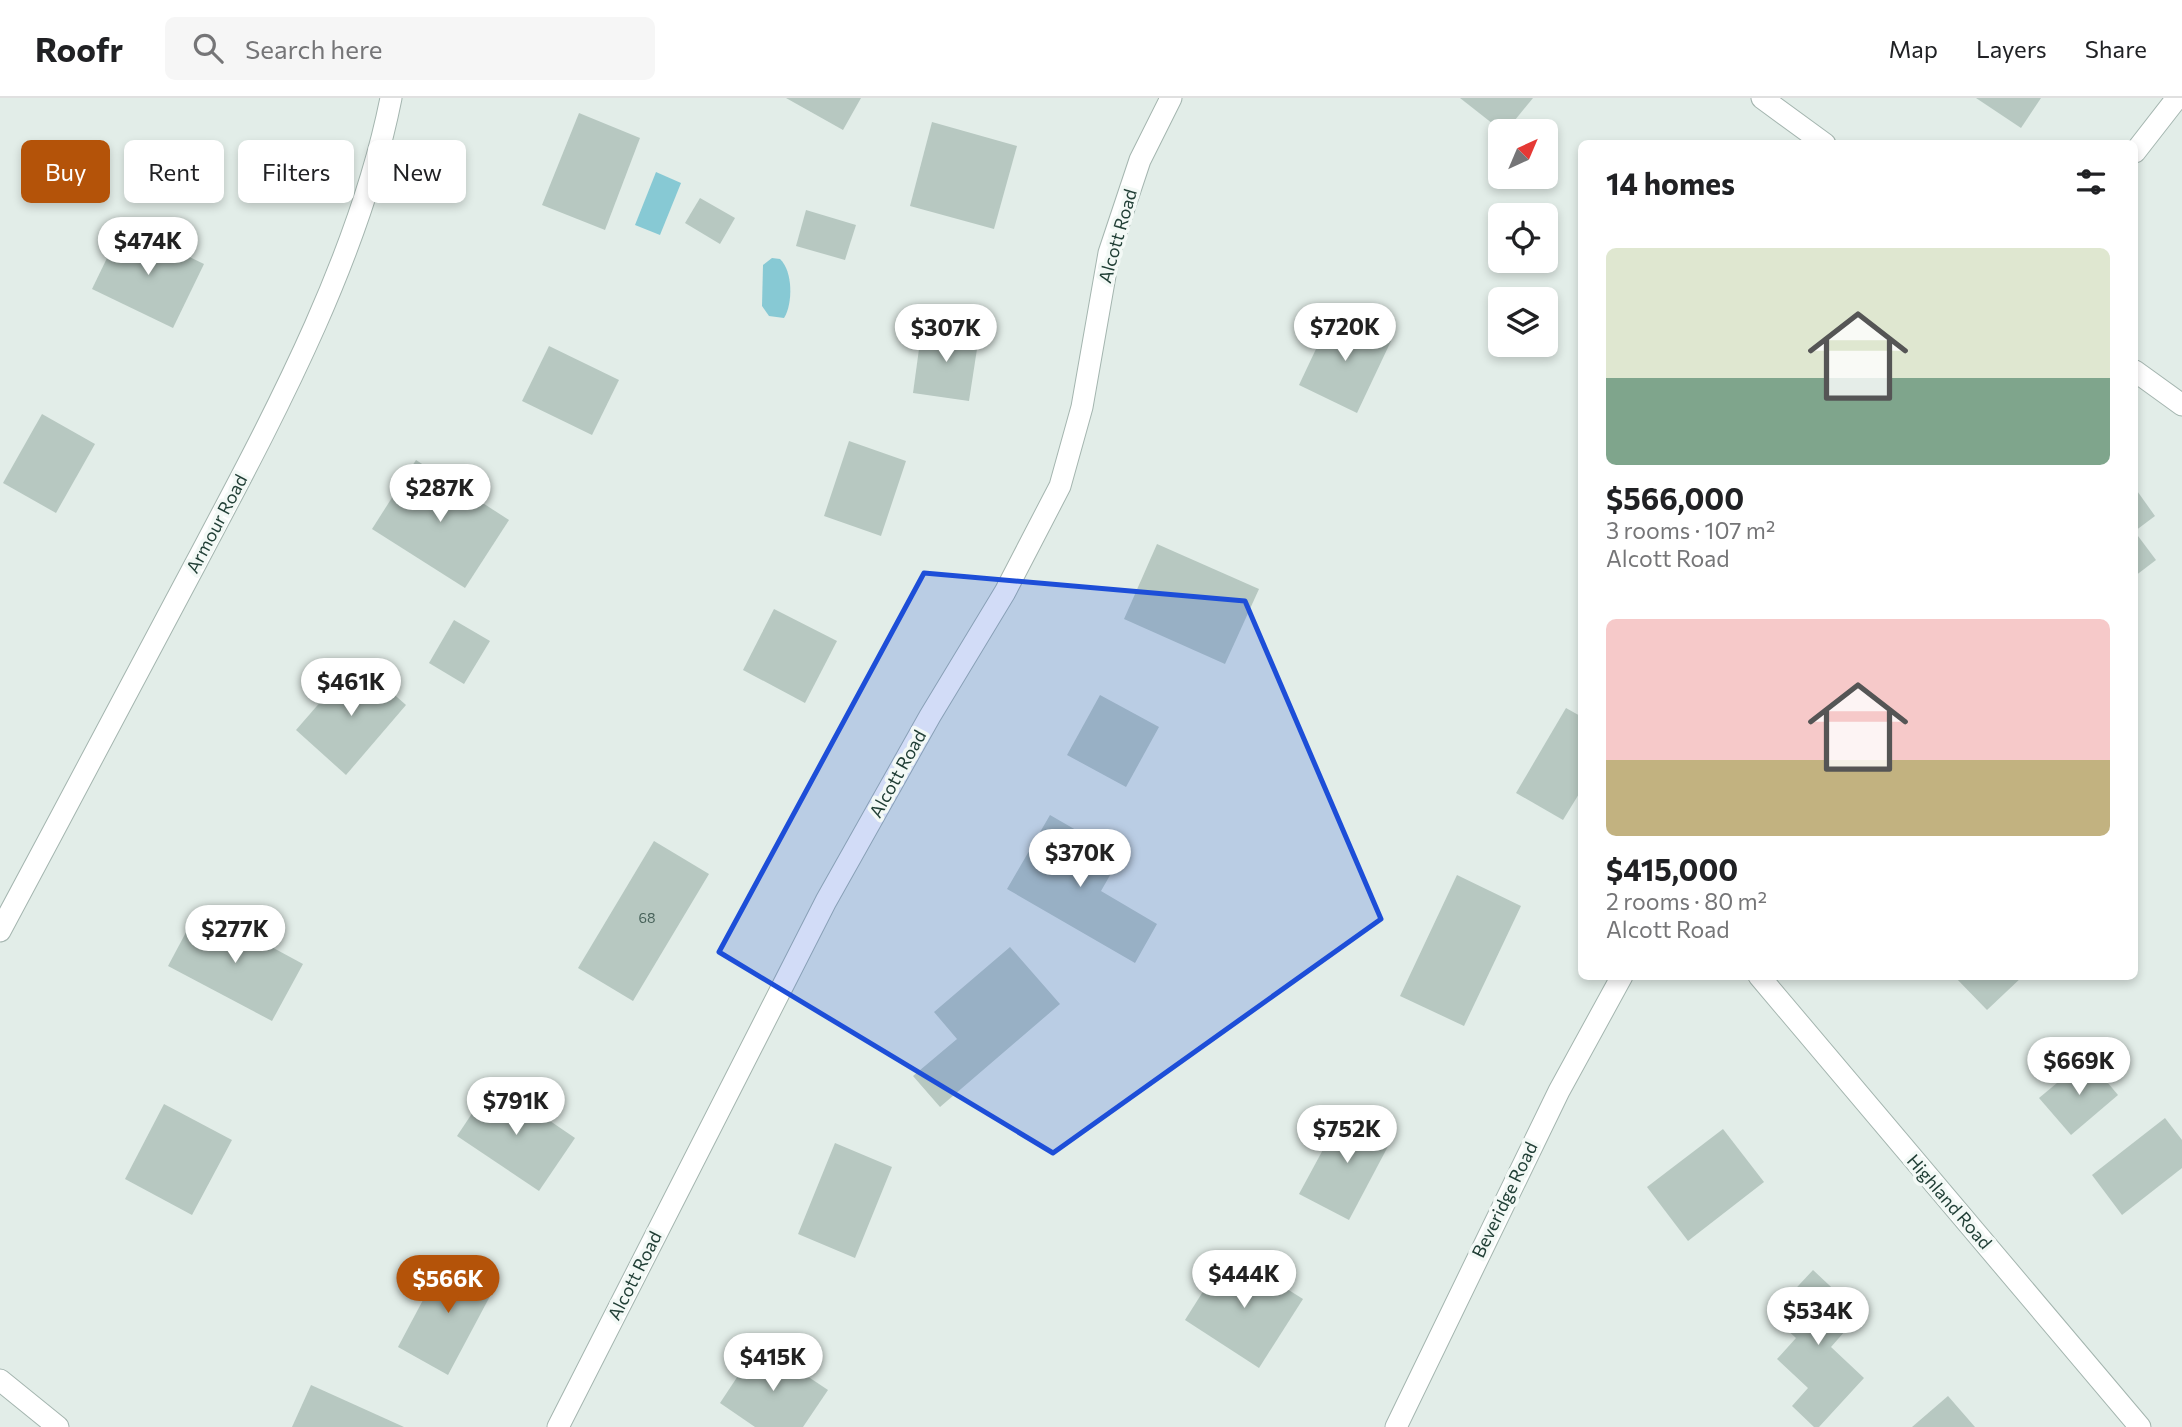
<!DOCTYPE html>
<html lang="en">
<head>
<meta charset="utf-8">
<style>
  body { margin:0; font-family:Commissioner,sans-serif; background:#f6f6f6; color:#202124; height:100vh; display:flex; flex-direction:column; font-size:26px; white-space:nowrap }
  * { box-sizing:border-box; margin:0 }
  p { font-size:23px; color:#757577 }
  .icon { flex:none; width:38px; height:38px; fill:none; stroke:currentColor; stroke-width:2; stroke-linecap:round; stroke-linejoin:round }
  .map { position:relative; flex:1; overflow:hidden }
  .panel { position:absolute; left:1578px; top:42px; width:560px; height:840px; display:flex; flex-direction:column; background:#fff; border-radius:10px; box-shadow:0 4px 10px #0003 }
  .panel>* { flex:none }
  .guide { position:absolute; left:21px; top:42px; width:665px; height:63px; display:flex; gap:14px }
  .needle { width:46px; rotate:44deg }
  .fabs { position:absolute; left:1488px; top:21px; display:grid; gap:14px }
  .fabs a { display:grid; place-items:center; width:70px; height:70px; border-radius:10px; background:#fff; box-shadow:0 4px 10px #0003; font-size:35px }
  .price { position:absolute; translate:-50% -60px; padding:0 16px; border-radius:24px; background:#fff; color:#222; font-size:23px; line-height:46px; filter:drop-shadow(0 2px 4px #0008) }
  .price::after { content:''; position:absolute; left:50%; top:42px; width:21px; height:16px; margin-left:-10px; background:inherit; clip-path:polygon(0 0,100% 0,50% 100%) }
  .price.on { background:#b45309; color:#fff }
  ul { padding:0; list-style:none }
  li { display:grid; align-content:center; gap:14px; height:371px; padding:0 28px }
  li span { display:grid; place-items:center; height:217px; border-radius:10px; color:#555 }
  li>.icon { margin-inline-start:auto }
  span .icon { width:126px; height:126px; fill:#fffc; stroke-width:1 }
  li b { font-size:30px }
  h2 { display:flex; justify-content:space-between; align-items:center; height:84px; padding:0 28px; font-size:30px }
  .tag { padding:0 24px; border-radius:10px; background:#fff; box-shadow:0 4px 10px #0003; font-size:24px; line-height:63px }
  .tag.on { background:#b45309; color:#fff }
  header { display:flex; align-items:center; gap:42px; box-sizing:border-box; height:98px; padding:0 35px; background:#fff; border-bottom:2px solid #e0e0e0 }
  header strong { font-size:33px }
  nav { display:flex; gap:38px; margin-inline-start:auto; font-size:24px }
  .search { width:490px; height:63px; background:#f6f6f6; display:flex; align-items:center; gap:18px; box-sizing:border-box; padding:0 24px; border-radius:10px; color:#757577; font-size:26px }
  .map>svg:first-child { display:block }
</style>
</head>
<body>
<header>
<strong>Roofr</strong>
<div class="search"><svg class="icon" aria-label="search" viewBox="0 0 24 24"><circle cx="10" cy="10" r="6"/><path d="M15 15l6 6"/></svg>Search here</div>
<nav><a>Map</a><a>Layers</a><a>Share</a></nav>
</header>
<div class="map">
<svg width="2182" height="1329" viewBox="0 0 2182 1329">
  <rect width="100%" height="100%" fill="#e2ede8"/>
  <g fill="#87c9d4">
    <path d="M656,74L681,85L660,137L635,127Z"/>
    <path d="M772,160L780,161C793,173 793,206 784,220L769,218L762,208L763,167Z"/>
  </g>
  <g fill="#b7c8c1">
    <path d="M786,0H861L843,32Z"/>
    <path d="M1460,0H1533L1506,33H1502Z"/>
    <path d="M1976,0H2041L2021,30Z"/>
    <path d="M579,15L640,40L605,132L542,107Z"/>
    <path d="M932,24L1017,48L994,131L910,108Z"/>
    <path d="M700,100L735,120L720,146L685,125Z"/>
    <path d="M806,112L856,127L845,162L796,148Z"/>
    <path d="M123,127L204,166L173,230L92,191Z"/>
    <path d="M1333,215L1391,243L1357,315L1299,287Z"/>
    <path d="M922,229L979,238L969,303L913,295Z"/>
    <path d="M549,248L619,282L592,337L522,303Z"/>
    <path d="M42,316L95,346L56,415L3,385Z"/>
    <path d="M849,343L906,363L881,438L824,418Z"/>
    <path d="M416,362L509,422L465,490L372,431Z"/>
    <path d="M2135,390L2155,418L2135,433Z"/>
    <path d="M2135,434L2156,462L2135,478Z"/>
    <path d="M1157,446L1259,491L1225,566L1124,521Z"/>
    <path d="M774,511L837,543L805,605L743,572Z"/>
    <path d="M454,522L490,543L464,586L429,565Z"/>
    <path d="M356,563L406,607L346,677L296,632Z"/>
    <path d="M1100,597L1159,629L1126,689L1067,657Z"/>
    <path d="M1566,610L1582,619V691L1563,722L1516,695Z"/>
    <path d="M1050,717L1121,758L1101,793L1157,826L1135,865L1007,791Z"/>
    <path d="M654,743L709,776L633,903L578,870Z"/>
    <path d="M1457,777L1521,808L1464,928L1400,898Z"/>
    <path d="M199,810L303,866L272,923L168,868Z"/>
    <path d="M1010,849L1060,906L940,1009L913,978L957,941L934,914Z"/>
    <path d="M1954,878H2023L1987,912Z"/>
    <path d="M2087,960L2118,997L2071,1037L2039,1000Z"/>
    <path d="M493,984L575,1040L539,1093L457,1038Z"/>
    <path d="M164,1006L232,1042L192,1117L125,1081Z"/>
    <path d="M1345,1011L1394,1037L1349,1122L1299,1096Z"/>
    <path d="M2165,1020L2182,1042V1070L2122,1117L2092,1077Z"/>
    <path d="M1723,1031L1764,1084L1688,1143L1647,1089Z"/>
    <path d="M835,1045L892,1069L855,1160L798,1136Z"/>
    <path d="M1228,1154L1303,1201L1259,1270L1185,1222Z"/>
    <path d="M447,1157L497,1185L448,1277L398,1249Z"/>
    <path d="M1813,1172L1860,1216L1831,1249L1864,1280L1819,1329H1814L1792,1308L1808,1290L1777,1261L1796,1240L1771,1217Z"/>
    <path d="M759,1246L828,1292L803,1329H755L720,1305Z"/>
    <path d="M311,1287L404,1329H292Z"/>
    <path d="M1948,1298L1975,1329H1912Z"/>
  </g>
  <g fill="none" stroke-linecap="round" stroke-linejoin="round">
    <defs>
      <g id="minor">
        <path d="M1762,0L1825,46"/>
        <path d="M2135,54L2177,0"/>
        <path d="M2135,273L2182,307"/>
        <path d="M0,833C66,710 131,587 197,463C273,319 359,161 391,0"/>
        <path d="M1759,878L2140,1329"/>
        <path d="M558,1329L826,803L930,618L1005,494L1060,388L1082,309L1109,155L1140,62L1171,0"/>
        <path d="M1396,1329L1559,993L1622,878"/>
      </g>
      <path id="tertiary" d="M0,1282L58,1329"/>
    </defs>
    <use href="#minor" stroke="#a4b5af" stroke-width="23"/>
    <use href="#tertiary" stroke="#a4b5af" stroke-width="23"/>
    <use href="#minor" stroke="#fff" stroke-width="21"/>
    <use href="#tertiary" stroke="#fff" stroke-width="21"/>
  </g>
  <path fill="#1d4ed8" fill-opacity="0.2" stroke="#1d4ed8" stroke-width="5" stroke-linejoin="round" d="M924,475L1245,503L1381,821L1053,1055L719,854Z"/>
  <g text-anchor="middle" stroke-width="7" stroke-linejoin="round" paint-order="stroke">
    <g font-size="14" fill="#466159">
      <text x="647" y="825">68</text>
    </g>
    <g font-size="18" fill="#213f36" stroke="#f3f9f6">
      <text transform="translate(1118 138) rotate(-74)" y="6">Alcott Road</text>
      <text transform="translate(217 426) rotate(-62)" y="6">Armour Road</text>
      <text transform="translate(898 676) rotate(-61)" y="6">Alcott Road</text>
      <text transform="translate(1505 1102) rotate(-64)" y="6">Beveridge Road</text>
      <text transform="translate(1949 1104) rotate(49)" y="6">Highland Road</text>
      <text transform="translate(635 1178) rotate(-63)" y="6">Alcott Road</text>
    </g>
  </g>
</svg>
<div class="fabs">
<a><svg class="needle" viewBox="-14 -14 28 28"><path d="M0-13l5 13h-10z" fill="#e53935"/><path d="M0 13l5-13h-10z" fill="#757577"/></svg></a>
<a><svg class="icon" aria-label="locate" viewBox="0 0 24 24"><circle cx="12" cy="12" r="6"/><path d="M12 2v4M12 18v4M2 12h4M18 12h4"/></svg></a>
<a><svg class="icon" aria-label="layers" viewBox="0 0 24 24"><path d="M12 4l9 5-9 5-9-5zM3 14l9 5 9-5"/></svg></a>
</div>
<b class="price" style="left:148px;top:179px">$474K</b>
<b class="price" style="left:1345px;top:265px">$720K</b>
<b class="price" style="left:946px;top:266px">$307K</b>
<b class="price" style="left:440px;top:426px">$287K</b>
<b class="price" style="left:351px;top:620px">$461K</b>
<b class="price" style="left:1080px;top:791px">$370K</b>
<b class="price" style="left:235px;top:867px">$277K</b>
<b class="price" style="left:2079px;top:999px">$669K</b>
<b class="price" style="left:516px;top:1039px">$791K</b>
<b class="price" style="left:1347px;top:1067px">$752K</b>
<b class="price" style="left:1244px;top:1212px">$444K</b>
<b class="price on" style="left:448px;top:1217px">$566K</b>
<b class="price" style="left:1818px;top:1249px">$534K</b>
<b class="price" style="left:773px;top:1295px">$415K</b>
<div class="guide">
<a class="tag on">Buy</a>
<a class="tag">Rent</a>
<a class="tag">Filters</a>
<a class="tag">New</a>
</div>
<section class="panel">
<h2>14 homes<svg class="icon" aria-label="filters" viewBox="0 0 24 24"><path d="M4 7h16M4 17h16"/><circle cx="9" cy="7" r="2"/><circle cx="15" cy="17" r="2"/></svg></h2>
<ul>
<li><span style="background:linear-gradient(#dfe7d0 60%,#7fa58c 0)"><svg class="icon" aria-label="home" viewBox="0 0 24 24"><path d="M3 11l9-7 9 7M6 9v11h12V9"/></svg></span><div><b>$566,000</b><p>3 rooms · 107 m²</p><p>Alcott Road</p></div></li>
<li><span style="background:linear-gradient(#f6c9c9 65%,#c2b280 0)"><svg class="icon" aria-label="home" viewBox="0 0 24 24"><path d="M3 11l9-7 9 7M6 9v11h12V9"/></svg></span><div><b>$415,000</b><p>2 rooms · 80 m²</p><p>Alcott Road</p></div></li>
</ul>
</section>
</div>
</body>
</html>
